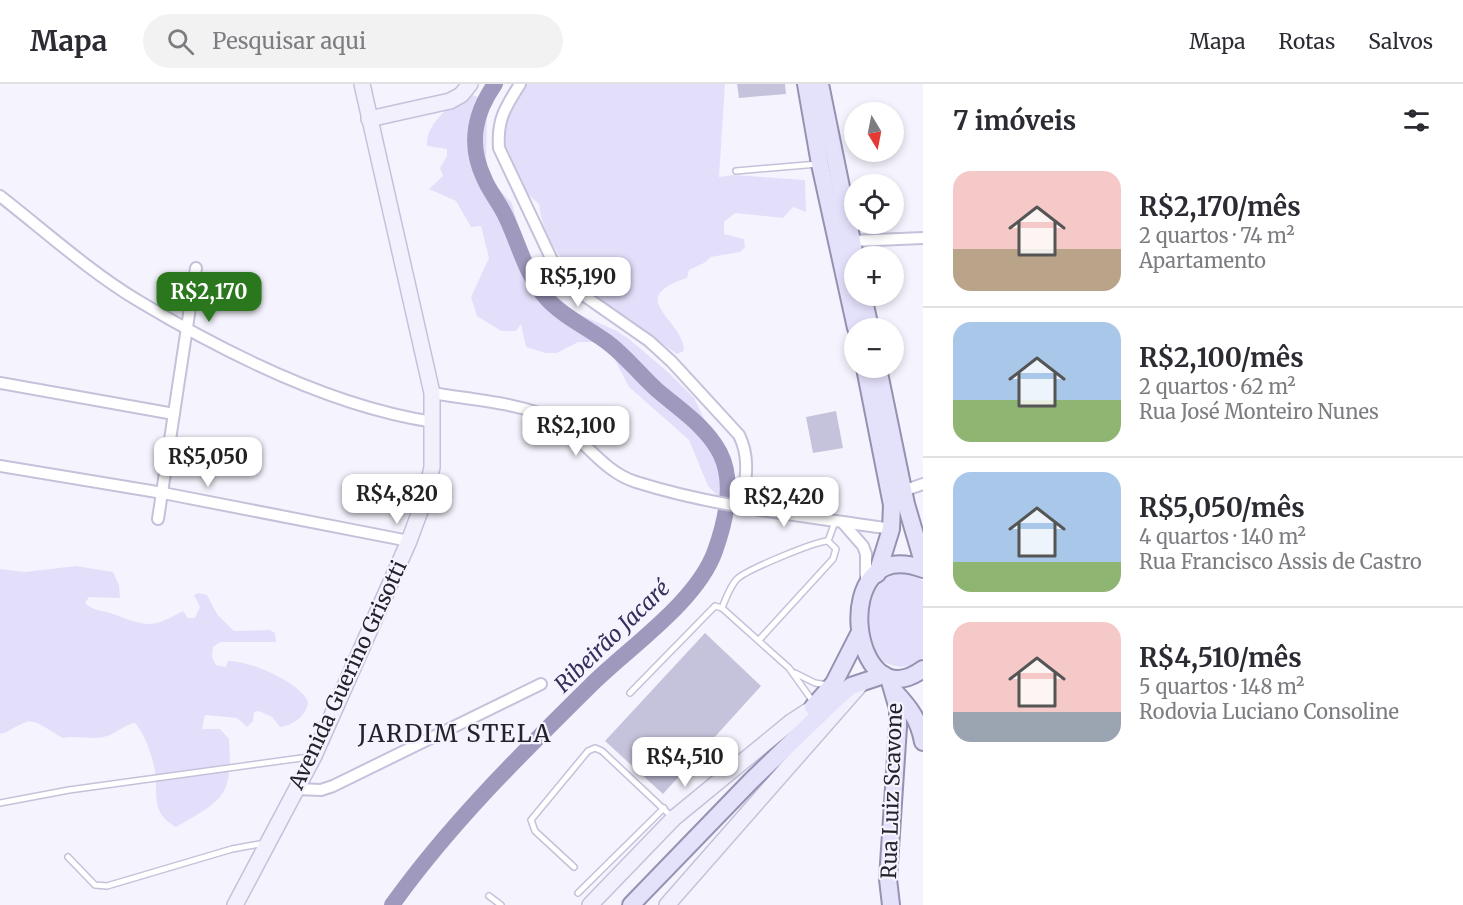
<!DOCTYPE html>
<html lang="pt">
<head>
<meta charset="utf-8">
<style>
  body { margin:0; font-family:Merriweather,serif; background:#f2f2f3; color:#2b2b33; height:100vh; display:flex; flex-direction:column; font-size:22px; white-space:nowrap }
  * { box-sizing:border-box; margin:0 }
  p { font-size:20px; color:#7c7c81 }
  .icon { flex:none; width:33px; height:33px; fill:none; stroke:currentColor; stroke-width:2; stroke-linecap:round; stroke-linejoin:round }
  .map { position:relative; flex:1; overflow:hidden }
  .side { display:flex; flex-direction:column; background:#fff; width:540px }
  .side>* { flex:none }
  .needle { width:39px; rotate:170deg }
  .tools { position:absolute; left:844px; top:18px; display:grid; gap:12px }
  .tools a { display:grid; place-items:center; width:60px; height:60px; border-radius:50%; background:#fff; box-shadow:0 3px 9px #0003; font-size:30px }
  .price { position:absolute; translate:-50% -51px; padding:0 14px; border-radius:12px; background:#fff; color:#222; font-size:20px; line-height:39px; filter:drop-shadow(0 2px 3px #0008) }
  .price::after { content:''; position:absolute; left:50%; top:36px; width:18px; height:14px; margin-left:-9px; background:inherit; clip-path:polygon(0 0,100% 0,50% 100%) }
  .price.selected { background:#2b771d; color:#fff }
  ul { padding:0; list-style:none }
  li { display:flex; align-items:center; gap:18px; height:150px; padding:0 30px }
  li+li { border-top:2px solid #e1e1e2 }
  li span { display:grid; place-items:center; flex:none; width:168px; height:120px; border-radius:18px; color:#555 }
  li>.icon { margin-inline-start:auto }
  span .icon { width:72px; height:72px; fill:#fffc; stroke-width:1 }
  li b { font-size:26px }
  h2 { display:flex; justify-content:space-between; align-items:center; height:72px; padding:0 30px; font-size:26px }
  header { display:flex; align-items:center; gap:36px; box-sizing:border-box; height:84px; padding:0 30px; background:#fff; border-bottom:2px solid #e1e1e2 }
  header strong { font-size:28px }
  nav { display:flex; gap:33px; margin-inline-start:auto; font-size:21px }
  .search { width:420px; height:54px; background:#f2f2f3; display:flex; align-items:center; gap:15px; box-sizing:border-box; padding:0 21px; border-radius:33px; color:#7c7c81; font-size:22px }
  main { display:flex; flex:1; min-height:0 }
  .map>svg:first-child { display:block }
</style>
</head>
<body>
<header>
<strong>Mapa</strong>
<div class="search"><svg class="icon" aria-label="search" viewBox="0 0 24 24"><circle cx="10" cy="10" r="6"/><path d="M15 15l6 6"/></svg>Pesquisar aqui</div>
<nav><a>Mapa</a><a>Rotas</a><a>Salvos</a></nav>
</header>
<main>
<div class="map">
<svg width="923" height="821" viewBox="0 0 923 821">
  <rect width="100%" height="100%" fill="#f5f4fe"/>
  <g fill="#e3dffb">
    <path d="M526,0H725L719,93L734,91L805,96L806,128L793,123L783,134L735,129L724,138V150L744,155L745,163L740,168L711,173L704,179L689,186L687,194C623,215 684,235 684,267L677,270C626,234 546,188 539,120C515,102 496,63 507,33C511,21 520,10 526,0Z"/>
    <path d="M473,11L482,14L487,25L486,76L490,92L496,102L512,119L520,150L547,203L572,227L617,247L629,255L669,289L694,314L724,376L725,400L719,413L708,402L689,356L629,303L613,272L605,263L594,258H578L557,269H546L526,263L521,240L516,247H501L477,232L471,213L489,174L481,142L471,143L456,117L429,105L443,92L440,84L447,72V65L427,62C425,40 452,17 473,11Z"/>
    <path d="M76,482L113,488L119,501L120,514L89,513L85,519C94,528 105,526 116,531C147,543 153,544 183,527L188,534H195L200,523L194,511L198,509L207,511L217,530L234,547L270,546L275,549L276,558H220L213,563L212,573L216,581L226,583L228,577C249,576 301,599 308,618C307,632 292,642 280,643L272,633L259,627L254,628L253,637L247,643L237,634L205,631L202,645H220L229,655C233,713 223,716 176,743C155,731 156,718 156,696C155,679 146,651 135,639C123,641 115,651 103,653C89,656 78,651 63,654C53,650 37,635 27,638C18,640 10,648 0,650V485L25,488Z"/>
    <path d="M898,490H912L923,497V574C908,587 892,584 877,574V569C856,548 867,495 898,490Z"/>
  </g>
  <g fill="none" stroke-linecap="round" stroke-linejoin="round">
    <path stroke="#9e99bd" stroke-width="16" d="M392,821C449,741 520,671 590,602C628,564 697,518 715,467C725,439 735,398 720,369C706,342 679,325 657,306C640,291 626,272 607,258C588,244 564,233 547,215C525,191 519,159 505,131C499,118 489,107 484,94C468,60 474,30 495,0"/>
  </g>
  <g fill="#c5c3db">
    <path d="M737,0H785L786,10L739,14Z"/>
    <path d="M836,327L843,364L813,369L806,333Z"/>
    <path d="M705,549L761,602L663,710L605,657Z"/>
  </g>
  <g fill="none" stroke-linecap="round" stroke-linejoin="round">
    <defs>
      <g id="lane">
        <path d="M736,87L818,80"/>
        <path d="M722,524C726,514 730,502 737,495C746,486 816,457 828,457"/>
        <path d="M759,556L833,475L836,465L828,457L835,438"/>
        <path d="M795,589L815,599L828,601"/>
        <path d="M630,609L715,522L722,524L789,584L814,619"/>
        <path d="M0,719L69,706L309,673"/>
        <path d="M68,773L95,801L107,802L232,765L265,759"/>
        <path d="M574,783L535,747L531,736L588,667L595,664L602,667L672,733"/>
        <path d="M578,809L664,724"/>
        <path d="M489,812L501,821"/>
      </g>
      <g id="street">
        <path d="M520,0C505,24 497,35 499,64L551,174L564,193L576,206L649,257L672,278L739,351C751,375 745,398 742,423"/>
        <path d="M0,112C45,147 89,187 137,216C225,269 332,323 434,338"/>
        <path d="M852,157L923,154"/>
        <path d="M0,299L174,330"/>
        <path d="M432,309C466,315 523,319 552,335C583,352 601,387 636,398C718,424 806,432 891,445"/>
        <path d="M0,382L163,409L409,457"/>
        <path d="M903,407L923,400"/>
        <path d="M158,435L196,184"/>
        <path d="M843,439L863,462L866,470V500"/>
        <path d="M297,705L321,706L333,702L541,600"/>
      </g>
      <g id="secondary">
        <path d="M369,35L450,17L461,11L470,0"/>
        <path d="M235,821L314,672L409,457L426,411L432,383V309L362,0"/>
        <path d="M590,821L674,734L791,638L811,625"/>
        <path d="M667,821L859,602"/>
      </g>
      <g id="primary">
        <path d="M806,0L820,80L856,244"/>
        <path d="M820,0L855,172"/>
        <path d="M863,212L870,244"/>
        <path d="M865,284L892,421L891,445L877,490"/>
        <path d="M878,284L906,420L923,478"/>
        <path d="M923,485C827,448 850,640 923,585"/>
        <path d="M889,594L898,625V643L888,795L891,821"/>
        <path d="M895,608C910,624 919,636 923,658"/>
        <path d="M813,623L834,599L859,550"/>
        <path d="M631,821L751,697L836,615L851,602L884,591"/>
      </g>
    </defs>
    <use href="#lane" stroke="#c4c2da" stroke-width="8"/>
    <use href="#street" stroke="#c4c2da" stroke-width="14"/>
    <use href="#secondary" stroke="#c4c2da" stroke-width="18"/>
    <use href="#primary" stroke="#9592b1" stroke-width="20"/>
    <use href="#lane" stroke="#fff" stroke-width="5"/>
    <use href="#street" stroke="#fff" stroke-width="10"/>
    <use href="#secondary" stroke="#f2f0fd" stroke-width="15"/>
    <use href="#primary" stroke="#e4e1fb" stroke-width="16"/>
  </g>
  <g text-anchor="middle" stroke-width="4.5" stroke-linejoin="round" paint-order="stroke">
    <g font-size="21" fill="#24232c" stroke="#f5f4fe">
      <text transform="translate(348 591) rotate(-65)" y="7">Avenida Guerino Grisotti</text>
      <text transform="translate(892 707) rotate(-88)" y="7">Rua Luiz Scavone</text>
    </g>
    <g font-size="22" font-style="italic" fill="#372d5c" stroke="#f5f4fe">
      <text transform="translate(612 552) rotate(-44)" y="8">Ribeirão Jacaré</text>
    </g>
    <g font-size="24" letter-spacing="1.5" fill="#24232c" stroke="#f5f4fe">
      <text x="455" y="658">JARDIM STELA</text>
    </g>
  </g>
</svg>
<div class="tools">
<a><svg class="needle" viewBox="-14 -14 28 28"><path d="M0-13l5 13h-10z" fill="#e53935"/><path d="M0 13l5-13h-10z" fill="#7c7c81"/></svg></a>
<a><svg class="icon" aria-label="locate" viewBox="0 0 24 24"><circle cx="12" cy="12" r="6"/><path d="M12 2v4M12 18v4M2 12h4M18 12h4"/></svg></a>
<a>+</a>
<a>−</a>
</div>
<b class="price" style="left:578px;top:224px">R$5,190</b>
<b class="price selected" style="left:209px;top:239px">R$2,170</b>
<b class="price" style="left:576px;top:373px">R$2,100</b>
<b class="price" style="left:208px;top:404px">R$5,050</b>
<b class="price" style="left:397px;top:441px">R$4,820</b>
<b class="price" style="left:784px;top:444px">R$2,420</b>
<b class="price" style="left:685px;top:704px">R$4,510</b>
</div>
<section class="side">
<h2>7 imóveis<svg class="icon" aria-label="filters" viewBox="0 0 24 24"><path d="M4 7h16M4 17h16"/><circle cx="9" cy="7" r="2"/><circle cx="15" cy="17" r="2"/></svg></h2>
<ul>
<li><span style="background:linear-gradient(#f6c9c9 65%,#b9a48a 0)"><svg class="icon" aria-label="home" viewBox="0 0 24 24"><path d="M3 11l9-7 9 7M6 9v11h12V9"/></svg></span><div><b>R$2,170/mês</b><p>2 quartos · 74 m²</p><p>Apartamento</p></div></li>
<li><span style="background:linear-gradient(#a9c7e8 65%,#8fb573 0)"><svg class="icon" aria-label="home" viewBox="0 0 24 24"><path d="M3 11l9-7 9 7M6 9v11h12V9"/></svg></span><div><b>R$2,100/mês</b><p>2 quartos · 62 m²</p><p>Rua José Monteiro Nunes</p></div></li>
<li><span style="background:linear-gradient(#a9c7e8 75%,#8fb573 0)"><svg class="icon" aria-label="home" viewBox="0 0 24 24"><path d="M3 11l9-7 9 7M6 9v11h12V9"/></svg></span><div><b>R$5,050/mês</b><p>4 quartos · 140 m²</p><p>Rua Francisco Assis de Castro</p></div></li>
<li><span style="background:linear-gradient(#f6c9c9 75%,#9aa5b1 0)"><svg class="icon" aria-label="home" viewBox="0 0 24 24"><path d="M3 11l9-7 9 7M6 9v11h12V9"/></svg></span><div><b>R$4,510/mês</b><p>5 quartos · 148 m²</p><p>Rodovia Luciano Consoline</p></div></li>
</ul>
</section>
</main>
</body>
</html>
